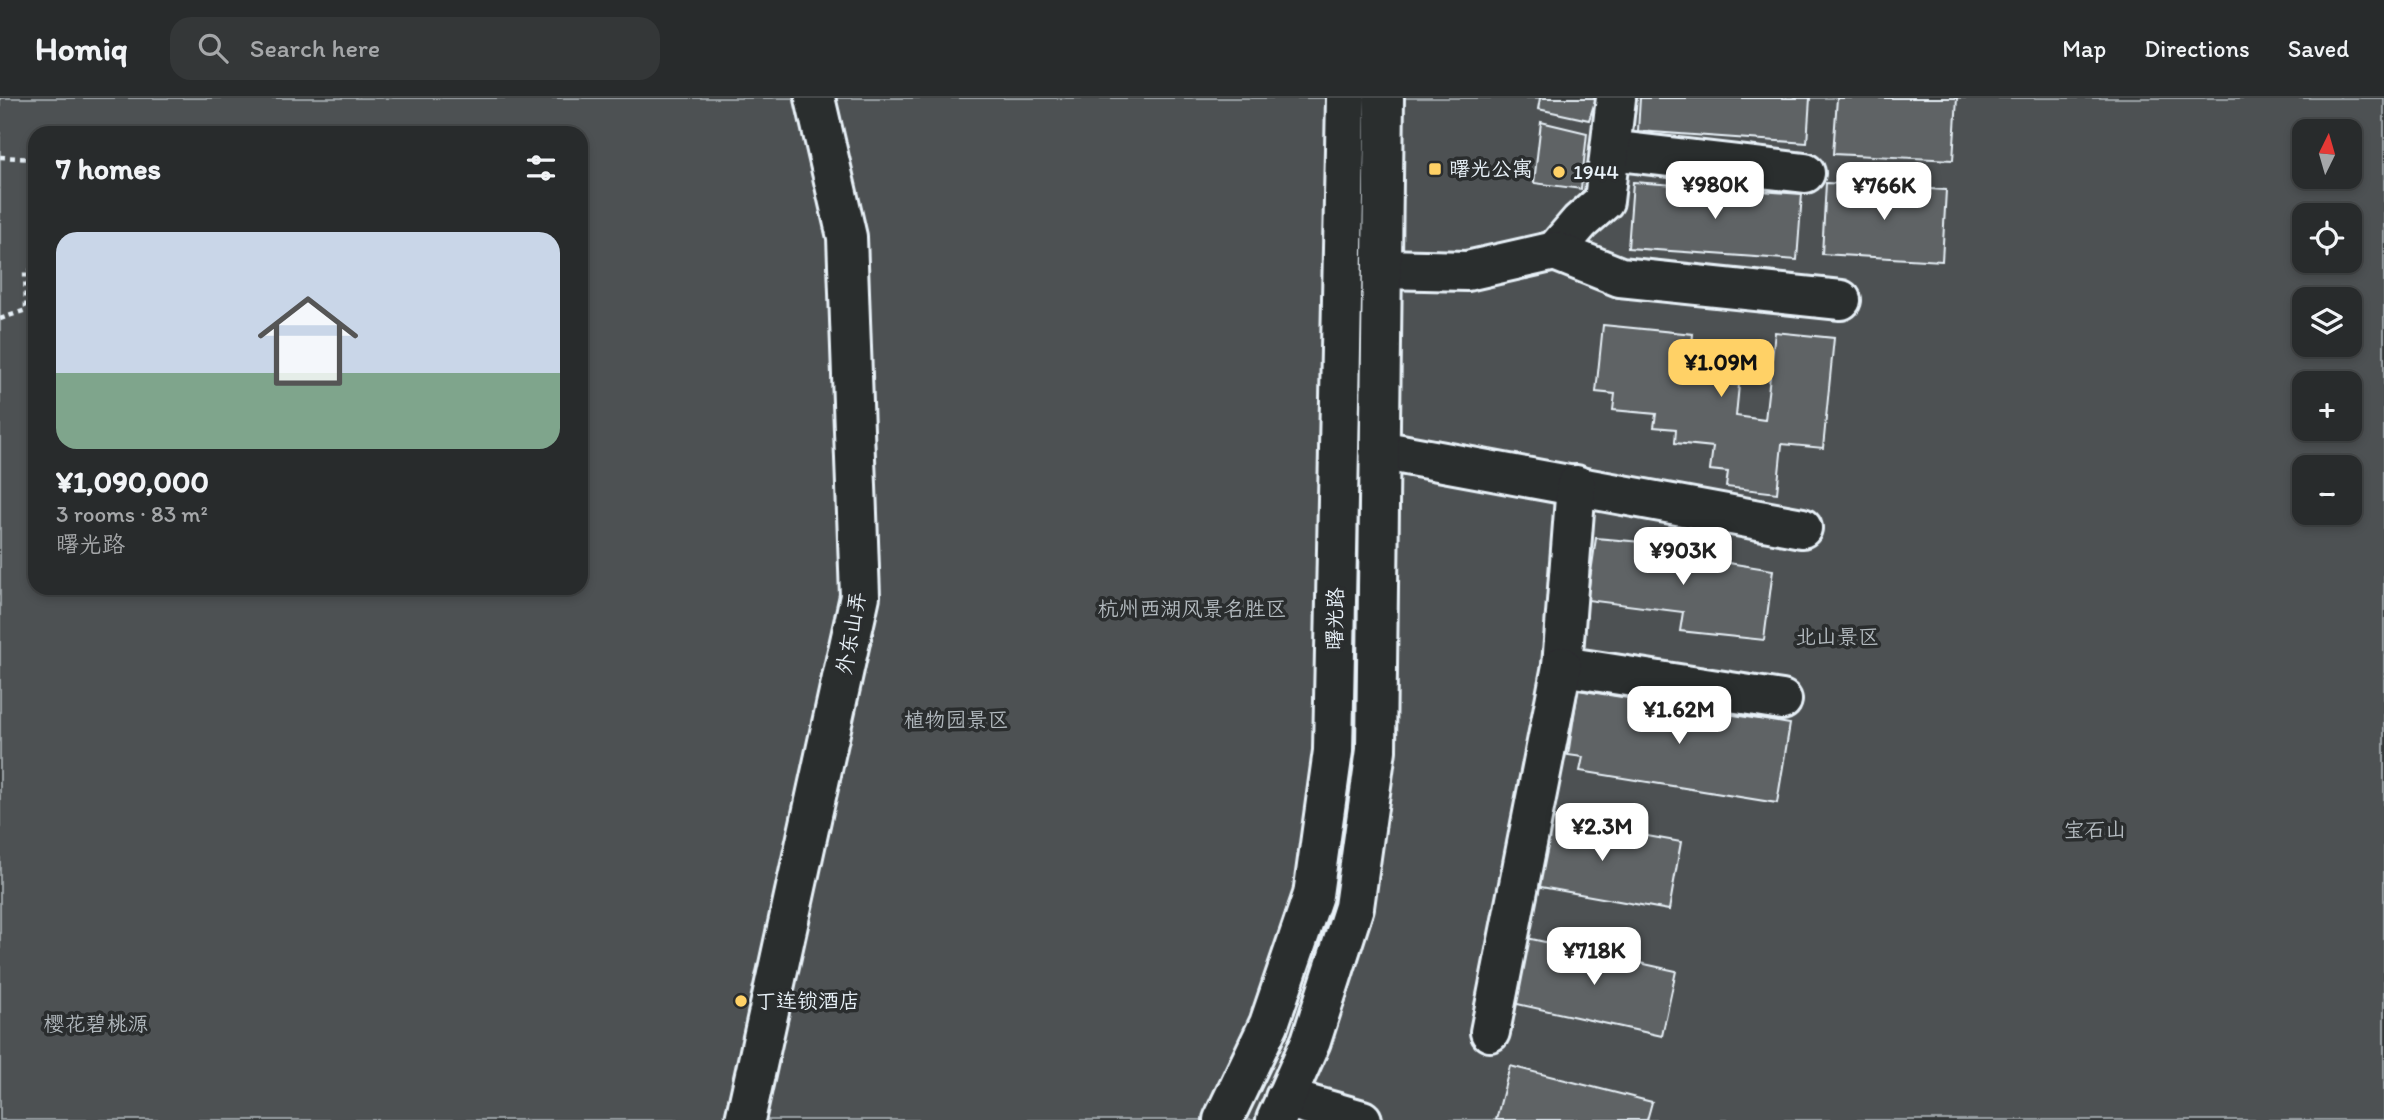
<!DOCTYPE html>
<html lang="en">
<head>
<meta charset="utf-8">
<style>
  body { margin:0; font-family:Itim,"LXGW WenKai TC",sans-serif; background:#343738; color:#f1f3f6; height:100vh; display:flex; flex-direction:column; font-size:26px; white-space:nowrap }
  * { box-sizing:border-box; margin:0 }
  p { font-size:23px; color:#a5a7a9 }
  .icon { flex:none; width:38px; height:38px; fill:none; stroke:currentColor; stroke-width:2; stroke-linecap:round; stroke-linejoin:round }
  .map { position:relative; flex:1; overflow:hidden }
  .sheet { position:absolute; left:28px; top:28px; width:560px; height:469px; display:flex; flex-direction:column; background:#282b2c; border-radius:21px; box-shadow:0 4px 10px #0003,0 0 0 2px #444748 }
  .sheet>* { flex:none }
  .needle { width:46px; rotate:5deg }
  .buttons { position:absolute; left:2292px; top:21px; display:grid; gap:14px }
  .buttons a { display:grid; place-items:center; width:70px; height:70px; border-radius:14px; background:#282b2c; box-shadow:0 4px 10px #0003,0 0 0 2px #444748; font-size:35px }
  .price { position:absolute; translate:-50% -60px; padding:0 16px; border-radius:14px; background:#fff; color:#222; font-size:23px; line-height:46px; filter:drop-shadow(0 2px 4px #0008) }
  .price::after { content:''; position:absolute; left:50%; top:42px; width:21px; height:16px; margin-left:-10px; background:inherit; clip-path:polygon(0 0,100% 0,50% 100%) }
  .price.on { background:#ffd166; color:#111 }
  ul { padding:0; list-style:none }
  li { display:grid; align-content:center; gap:14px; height:371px; padding:0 28px }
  li span { display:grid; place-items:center; height:217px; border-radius:21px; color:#555 }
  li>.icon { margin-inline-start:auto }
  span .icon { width:126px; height:126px; fill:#fffc; stroke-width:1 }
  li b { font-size:30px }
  h2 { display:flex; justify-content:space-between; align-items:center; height:84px; padding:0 28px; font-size:30px }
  header { display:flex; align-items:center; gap:42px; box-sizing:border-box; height:98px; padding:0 35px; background:#282b2c; border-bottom:2px solid #444748 }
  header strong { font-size:33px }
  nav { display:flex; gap:38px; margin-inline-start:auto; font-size:24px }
  .search { width:490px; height:63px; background:#343738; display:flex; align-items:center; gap:18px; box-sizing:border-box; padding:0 24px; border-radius:21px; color:#a5a7a9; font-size:26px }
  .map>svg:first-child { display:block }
</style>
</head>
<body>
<header>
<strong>Homiq</strong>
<div class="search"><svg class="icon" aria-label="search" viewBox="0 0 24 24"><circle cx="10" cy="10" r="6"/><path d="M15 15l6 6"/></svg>Search here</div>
<nav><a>Map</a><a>Directions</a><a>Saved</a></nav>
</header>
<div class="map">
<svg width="2384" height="1022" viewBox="0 0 2384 1022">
  <rect width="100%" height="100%" fill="#35393a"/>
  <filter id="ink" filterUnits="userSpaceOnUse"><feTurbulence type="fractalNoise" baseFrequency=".0143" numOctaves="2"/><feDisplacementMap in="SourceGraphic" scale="14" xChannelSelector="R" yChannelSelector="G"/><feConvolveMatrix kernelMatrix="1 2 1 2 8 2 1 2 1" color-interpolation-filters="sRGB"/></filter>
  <g filter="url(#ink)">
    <path fill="#4d5152" stroke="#9aa1a5" stroke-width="2" fill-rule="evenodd" d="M0,0H2384V1022H0ZM2305,33H2350V79H2305ZM35,35H581V490H35ZM2305,117H2350V163H2305ZM2305,201H2350V247H2305ZM2305,285H2350V331H2305ZM2305,369H2350V415H2305Z"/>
    <g fill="#5f6365" stroke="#e8f1f8" stroke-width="2">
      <path d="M1540,0H1596L1589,22L1538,11Z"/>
      <path d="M1640,0H1810L1807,45L1638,33Z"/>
      <path d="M1837,0H1957L1953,62L1833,56Z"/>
      <path d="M1541,24L1587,35L1581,91L1534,85Z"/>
      <path d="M1633,84L1802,96L1797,162L1628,150Z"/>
      <path d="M1826,85L1946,92L1942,163L1822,156Z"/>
      <path d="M1603,227L1693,236L1689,281L1739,287L1736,318L1765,322L1775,234L1834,240L1823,350L1782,346L1777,395L1726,389L1728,374L1710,372L1713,349L1675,345L1676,331L1654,329L1656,316L1613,312L1615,296L1596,294Z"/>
      <path d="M1596,440L1698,449L1697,460L1773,472L1764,542L1680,533L1683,514L1587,502Z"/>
      <path d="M1578,592L1790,626L1777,705L1580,673L1583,659L1568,657Z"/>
      <path d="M1536,718L1681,744L1669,812L1524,786Z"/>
      <path d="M1527,840L1676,873L1662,938L1513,905Z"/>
      <path d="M1510,968L1652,1004L1647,1022H1496Z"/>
    </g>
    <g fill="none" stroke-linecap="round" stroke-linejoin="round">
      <defs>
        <g id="minor">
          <path d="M1610,52L1805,75"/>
          <path d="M1555,153L1580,124L1604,103L1616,0"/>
          <path d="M1382,171L1467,173L1555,153L1620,179L1841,202"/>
          <path d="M1379,352L1802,430"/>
          <path d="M1576,387L1562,568L1782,602"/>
          <path d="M1490,934L1562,568"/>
          <path d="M1285,1000L1362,1022"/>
          <path d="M745,1022L860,498L847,139L815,0"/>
        </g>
        <g id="major">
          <path d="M1223,1022L1269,926L1313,797L1333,653L1346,0"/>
          <path d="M1276,1022L1311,943L1354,809L1376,652L1384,0"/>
        </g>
      </defs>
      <use href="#minor" stroke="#e8f1f8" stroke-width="44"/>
      <use href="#major" stroke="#e8f1f8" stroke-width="44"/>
      <g stroke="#e8f1f8" stroke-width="4.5" stroke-dasharray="5 5" stroke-linecap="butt">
        <path d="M0,59L35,61"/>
        <path d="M0,221L26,212L25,173L35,172"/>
      </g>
      <use href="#minor" stroke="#2a2d2e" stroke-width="38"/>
      <use href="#major" stroke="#2a2d2e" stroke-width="38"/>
    </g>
  </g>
  <g fill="#ffd166" stroke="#2a2d2e" stroke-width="2.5">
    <rect x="1428" y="64" width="14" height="14" rx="3.5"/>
    <circle cx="1559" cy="74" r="7"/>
    <circle cx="741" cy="903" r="7"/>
  </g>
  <g text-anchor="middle" stroke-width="7" stroke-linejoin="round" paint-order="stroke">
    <g font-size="21" fill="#e8f1f8" stroke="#2a2d2e" text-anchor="start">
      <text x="1449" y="78">曙光公寓</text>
      <text x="1573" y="81">1944</text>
      <text x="755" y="910">丁连锁酒店</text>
    </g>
    <g font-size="21" fill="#b2b9be" stroke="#2a2d2e">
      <text x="1192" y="518">杭州西湖风景名胜区</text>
      <text x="1837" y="546">北山景区</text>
      <text x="956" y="629">植物园景区</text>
      <text x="2095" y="739">宝石山</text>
      <text x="96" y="933">樱花碧桃源</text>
    </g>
    <g font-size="21" fill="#e8f1f8" stroke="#2a2d2e">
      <text transform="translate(1335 521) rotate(-89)" y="7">曙光路</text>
      <text transform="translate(851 535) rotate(-80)" y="7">外东山弄</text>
    </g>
  </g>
</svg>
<div class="buttons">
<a><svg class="needle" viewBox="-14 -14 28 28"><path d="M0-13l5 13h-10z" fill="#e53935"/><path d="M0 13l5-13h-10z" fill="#a5a7a9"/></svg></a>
<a><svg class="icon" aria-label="locate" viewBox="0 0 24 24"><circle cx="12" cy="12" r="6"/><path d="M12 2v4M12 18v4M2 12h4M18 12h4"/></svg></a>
<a><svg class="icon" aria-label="layers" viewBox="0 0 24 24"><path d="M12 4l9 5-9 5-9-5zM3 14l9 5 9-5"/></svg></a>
<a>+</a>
<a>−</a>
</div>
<b class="price" style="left:1715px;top:123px">¥980K</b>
<b class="price" style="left:1884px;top:124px">¥766K</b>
<b class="price on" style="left:1721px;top:301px">¥1.09M</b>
<b class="price" style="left:1683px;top:489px">¥903K</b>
<b class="price" style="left:1679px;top:648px">¥1.62M</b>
<b class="price" style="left:1602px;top:765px">¥2.3M</b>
<b class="price" style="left:1594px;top:889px">¥718K</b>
<section class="sheet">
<h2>7 homes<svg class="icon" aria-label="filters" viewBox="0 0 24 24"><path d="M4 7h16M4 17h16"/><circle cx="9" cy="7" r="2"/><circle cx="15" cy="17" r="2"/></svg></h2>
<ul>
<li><span style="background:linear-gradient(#c9d6e8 65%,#7fa58c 0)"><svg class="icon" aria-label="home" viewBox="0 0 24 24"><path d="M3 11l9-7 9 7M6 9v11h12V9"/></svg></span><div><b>¥1,090,000</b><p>3 rooms · 83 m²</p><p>曙光路</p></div></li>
</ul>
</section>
</div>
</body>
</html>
